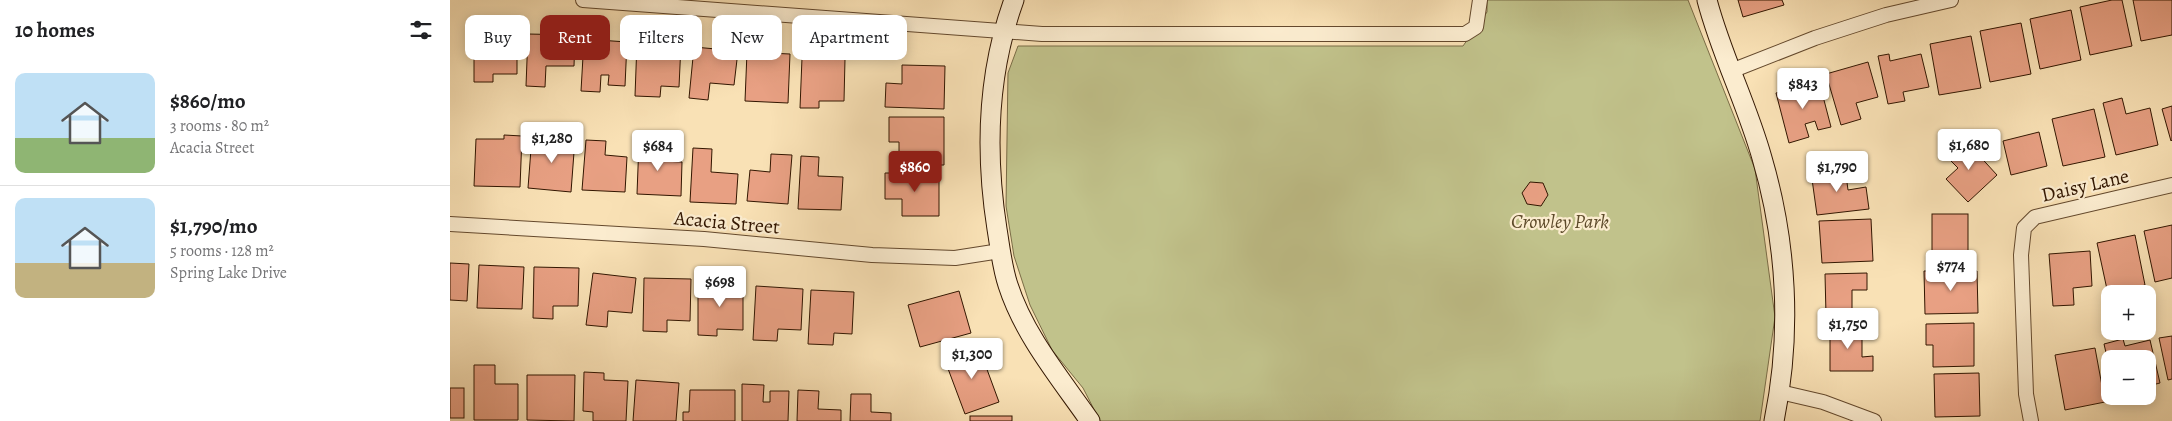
<!DOCTYPE html>
<html lang="en">
<head>
<meta charset="utf-8">
<style>
  body { margin:0; font-family:Alegreya,serif; background:#f6f6f6; color:#202124; height:100vh; display:flex; flex-direction:column; font-size:19px; white-space:nowrap }
  * { box-sizing:border-box; margin:0 }
  p { font-size:16px; color:#757577 }
  .icon { flex:none; width:28px; height:28px; fill:none; stroke:currentColor; stroke-width:2; stroke-linecap:round; stroke-linejoin:round }
  .map { position:relative; flex:1; overflow:hidden }
  .sheet { display:flex; flex-direction:column; background:#fff; width:450px }
  .sheet>* { flex:none }
  .guide { position:absolute; left:15px; top:15px; width:475px; height:45px; display:flex; gap:10px }
  .fabs { position:absolute; left:1651px; top:285px; display:grid; gap:10px }
  .fabs a { display:grid; place-items:center; width:55px; height:55px; border-radius:10px; background:#fff; box-shadow:0 2px 12px #0003; font-size:25px }
  .price { position:absolute; translate:-50% -42px; padding:0 11px; border-radius:5px; background:#fff; color:#222; font-size:16px; line-height:32px; filter:drop-shadow(0 1px 2px #0008) }
  .price::after { content:''; position:absolute; left:50%; top:30px; width:15px; height:11px; margin-left:-8px; background:inherit; clip-path:polygon(0 0,100% 0,50% 100%) }
  .price.on { background:#8f2418; color:#fff }
  ul { padding:0; list-style:none }
  li { display:flex; align-items:center; gap:15px; height:125px; padding:0 15px }
  li+li { border-top:1px solid #e0e0e0 }
  li span { display:grid; place-items:center; flex:none; width:140px; height:100px; border-radius:10px; color:#555 }
  li>.icon { margin-inline-start:auto }
  span .icon { width:60px; height:60px; fill:#fffc; stroke-width:1 }
  li b { font-size:21px }
  h2 { display:flex; justify-content:space-between; align-items:center; height:60px; padding:0 15px; font-size:21px }
  .chip { padding:0 18px; border-radius:10px; background:#fff; box-shadow:0 2px 12px #0003; font-size:18px; line-height:45px }
  .chip.on { background:#8f2418; color:#fff }
  main { display:flex; flex:1; min-height:0 }
  .map>svg:first-child { display:block }
</style>
</head>
<body>
<main>
<section class="sheet">
<h2>10 homes<svg class="icon" aria-label="filters" viewBox="0 0 24 24"><path d="M4 7h16M4 17h16"/><circle cx="9" cy="7" r="2"/><circle cx="15" cy="17" r="2"/></svg></h2>
<ul>
<li><span style="background:linear-gradient(#bfe0f5 65%,#8fb573 0)"><svg class="icon" aria-label="home" viewBox="0 0 24 24"><path d="M3 11l9-7 9 7M6 9v11h12V9"/></svg></span><div><b>$860/mo</b><p>3 rooms · 80 m²</p><p>Acacia Street</p></div></li>
<li><span style="background:linear-gradient(#bfe0f5 65%,#c2b280 0)"><svg class="icon" aria-label="home" viewBox="0 0 24 24"><path d="M3 11l9-7 9 7M6 9v11h12V9"/></svg></span><div><b>$1,790/mo</b><p>5 rooms · 128 m²</p><p>Spring Lake Drive</p></div></li>
</ul>
</section>
<div class="map">
<svg width="1722" height="421" viewBox="0 0 1722 421">
  <rect width="100%" height="100%" fill="#f9e1b5"/>
  <filter id="stains"><feTurbulence type="fractalNoise" baseFrequency=".004" numOctaves="4"/><feColorMatrix values="0 0 0 0 .2 0 0 0 0 .09 0 0 0 0 .02 0 0 0 .5 -.17"/></filter>
  <radialGradient id="worn" r=".72"><stop offset=".6" stop-color="#630" stop-opacity="0"/><stop offset="1" stop-color="#630" stop-opacity=".3"/></radialGradient>
  <path fill="#c1c28b" stroke="#7a6c46" d="M1037,0H1238L1305,169L1325,317L1310,421H650L633,388L602,350L580,305L564,256L556,206L558,73L568,46H1013L1037,12Z"/>
  <g fill="#e8a083" stroke="#321600">
    <path d="M1288,0H1332L1334,5L1293,17Z"/>
    <path d="M1662,0H1672L1682,46L1640,55L1630,7Z"/>
    <path d="M1683,0H1722V35L1691,41Z"/>
    <path d="M1621,10L1631,60L1590,69L1580,19Z"/>
    <path d="M1571,23L1581,74L1540,82L1530,31Z"/>
    <path d="M24,33H67V74H43V82H24Z"/>
    <path d="M78,34L125,35L124,66H96L95,87L76,86Z"/>
    <path d="M1521,36L1531,88L1489,95L1480,44Z"/>
    <path d="M134,39L177,42L175,86L158,85L159,75H151L150,92L131,91Z"/>
    <path d="M187,42L231,44L229,87L211,86L210,97L185,96Z"/>
    <path d="M244,47L288,51L284,85L260,83L258,100L239,98Z"/>
    <path d="M297,52L340,54L338,103L295,101Z"/>
    <path d="M1439,54L1440,61L1471,54L1479,87L1453,92L1455,101L1438,104L1428,56Z"/>
    <path d="M352,58L395,59L394,101H369V108H350Z"/>
    <path d="M1418,62L1428,97L1406,103L1411,119L1391,125L1376,74Z"/>
    <path d="M452,65L495,66L494,109L435,107L436,83L452,84Z"/>
    <path d="M1369,81L1381,127L1368,130L1365,121L1355,124L1359,137L1339,143L1326,93Z"/>
    <path d="M1672,98L1676,114L1700,108L1708,145L1666,155L1653,103Z"/>
    <path d="M1722,106V140L1721,141L1712,109Z"/>
    <path d="M1644,109L1655,157L1613,166L1602,119Z"/>
    <path d="M439,117H494V165H449V142H439Z"/>
    <path d="M1589,132L1597,166L1561,175L1553,141Z"/>
    <path d="M54,135L72,136L70,187L24,186L26,139H54Z"/>
    <path d="M82,136L125,139L121,192L78,188Z"/>
    <path d="M1514,139L1547,175L1518,202L1496,179L1508,168L1496,156Z"/>
    <path d="M136,140L156,141L155,155L177,157L175,192L132,190Z"/>
    <path d="M189,142L214,143L213,161L232,162L231,196L187,194Z"/>
    <path d="M243,148L262,149L261,172L288,174L286,204L240,202Z"/>
    <path d="M321,154L342,155L338,204L297,201L300,170L320,172Z"/>
    <path d="M351,156L369,157L368,176L393,177L391,210L348,209Z"/>
    <path d="M1395,167L1398,190L1416,187L1419,209L1367,215L1361,172Z"/>
    <path d="M435,173H489V216H452V199H435Z"/>
    <path d="M1080,182L1093,183L1098,195L1091,206L1077,204L1072,193Z"/>
    <rect x="1482" y="214" width="36" height="42"/>
    <path d="M1421,219L1423,261L1372,263L1369,221Z"/>
    <path d="M1722,225V278L1705,282L1694,231Z"/>
    <path d="M1685,235L1695,285L1658,294L1647,243Z"/>
    <path d="M1640,251L1642,286L1623,288L1624,305L1603,306L1599,254Z"/>
    <path d="M0,263L19,264L17,301L0,300Z"/>
    <path d="M29,265L74,267L72,309L27,308Z"/>
    <path d="M84,267L129,268L128,306H103V319L83,318Z"/>
    <path d="M1474,271H1527L1528,313L1475,314Z"/>
    <path d="M143,273L186,278L182,313L158,311L157,327L136,325Z"/>
    <path d="M1417,273V290H1402V315H1376L1375,274Z"/>
    <path d="M194,278L241,279L240,321L217,320V332L193,331Z"/>
    <path d="M248,283L293,284V330L267,329V336L248,335Z"/>
    <path d="M306,286L353,289L351,330L328,329L327,341L303,340Z"/>
    <path d="M361,290L404,292L402,334L384,333L383,345L358,344Z"/>
    <path d="M509,291L521,333L470,347L458,305Z"/>
    <path d="M1524,323V366L1483,367V345H1476V324Z"/>
    <path d="M1380,326H1412V357L1423,356V371H1380Z"/>
    <path d="M1722,336V379L1718,380L1709,338Z"/>
    <path d="M1673,339L1675,346L1700,340L1710,383L1698,386V359H1660V370L1654,344Z"/>
    <path d="M528,345L549,402L515,414L494,358Z"/>
    <path d="M1645,348L1655,402L1615,410L1605,355Z"/>
    <path d="M24,365H45V384H68V420H24Z"/>
    <path d="M134,372L154,373V380L178,381L176,421H143V412L133,411Z"/>
    <path d="M1529,373L1530,416L1485,417L1484,374Z"/>
    <path d="M77,375H125L124,421L77,420Z"/>
    <path d="M186,380L229,383L226,421H183Z"/>
    <path d="M292,384L314,385L313,402H320V391H339L338,421H292Z"/>
    <rect x="0" y="388" width="14" height="30"/>
    <path d="M240,390H285V421H233V412H239Z"/>
    <path d="M348,390L369,391L368,409L391,410V421H347Z"/>
    <path d="M401,394H421V412L441,413V421H400Z"/>
    <rect x="520" y="416" width="42" height="5"/>
  </g>
  <g fill="none" stroke-linecap="round" stroke-linejoin="round">
    <defs>
      <g id="street">
        <path d="M133,0L592,34H1015L1026,27L1030,0"/>
        <path d="M1281,71L1365,38L1436,15L1501,0"/>
        <path d="M0,224L254,239L422,255L505,258L550,251"/>
        <path d="M1330,392L1373,402L1424,421"/>
        <path d="M1581,421L1576,394L1571,255L1574,228L1585,217L1722,185"/>
      </g>
      <g id="secondary">
        <path d="M564,0C537,74 535,152 547,229C550,247 552,267 558,285C574,335 610,378 640,421"/>
        <path d="M1257,0C1271,54 1297,104 1312,158C1337,243 1342,334 1324,421"/>
      </g>
    </defs>
    <use href="#street" stroke="#64492d" stroke-width="16"/>
    <use href="#secondary" stroke="#321600" stroke-width="21"/>
    <use href="#street" stroke="#fbeccf" stroke-width="14"/>
    <use href="#secondary" stroke="#fbeccf" stroke-width="19"/>
  </g>
  <g text-anchor="middle" stroke-width="4.5" stroke-linejoin="round" paint-order="stroke">
    <g font-size="20" fill="#321600" stroke="#fbeccf">
      <text transform="translate(1635 185) rotate(-13)" y="7">Daisy Lane</text>
      <text transform="translate(277 222) rotate(5)" y="7">Acacia Street</text>
    </g>
    <g font-size="20" font-style="italic" fill="#5d4a2a" stroke="#fbeccf">
      <text x="1110" y="228">Crowley Park</text>
    </g>
  </g>
  <rect width="100%" height="100%" filter="url(#stains)"/>
  <rect width="100%" height="100%" fill="url(#worn)"/>
</svg>
<div class="fabs">
<a>+</a>
<a>−</a>
</div>
<b class="price" style="left:1353px;top:110px">$843</b>
<b class="price" style="left:102px;top:164px">$1,280</b>
<b class="price" style="left:1519px;top:171px">$1,680</b>
<b class="price" style="left:208px;top:172px">$684</b>
<b class="price on" style="left:465px;top:193px">$860</b>
<b class="price" style="left:1387px;top:193px">$1,790</b>
<b class="price" style="left:1501px;top:292px">$774</b>
<b class="price" style="left:270px;top:308px">$698</b>
<b class="price" style="left:1398px;top:350px">$1,750</b>
<b class="price" style="left:522px;top:380px">$1,300</b>
<div class="guide">
<a class="chip">Buy</a>
<a class="chip on">Rent</a>
<a class="chip">Filters</a>
<a class="chip">New</a>
<a class="chip">Apartment</a>
</div>
</div>
</main>
</body>
</html>
